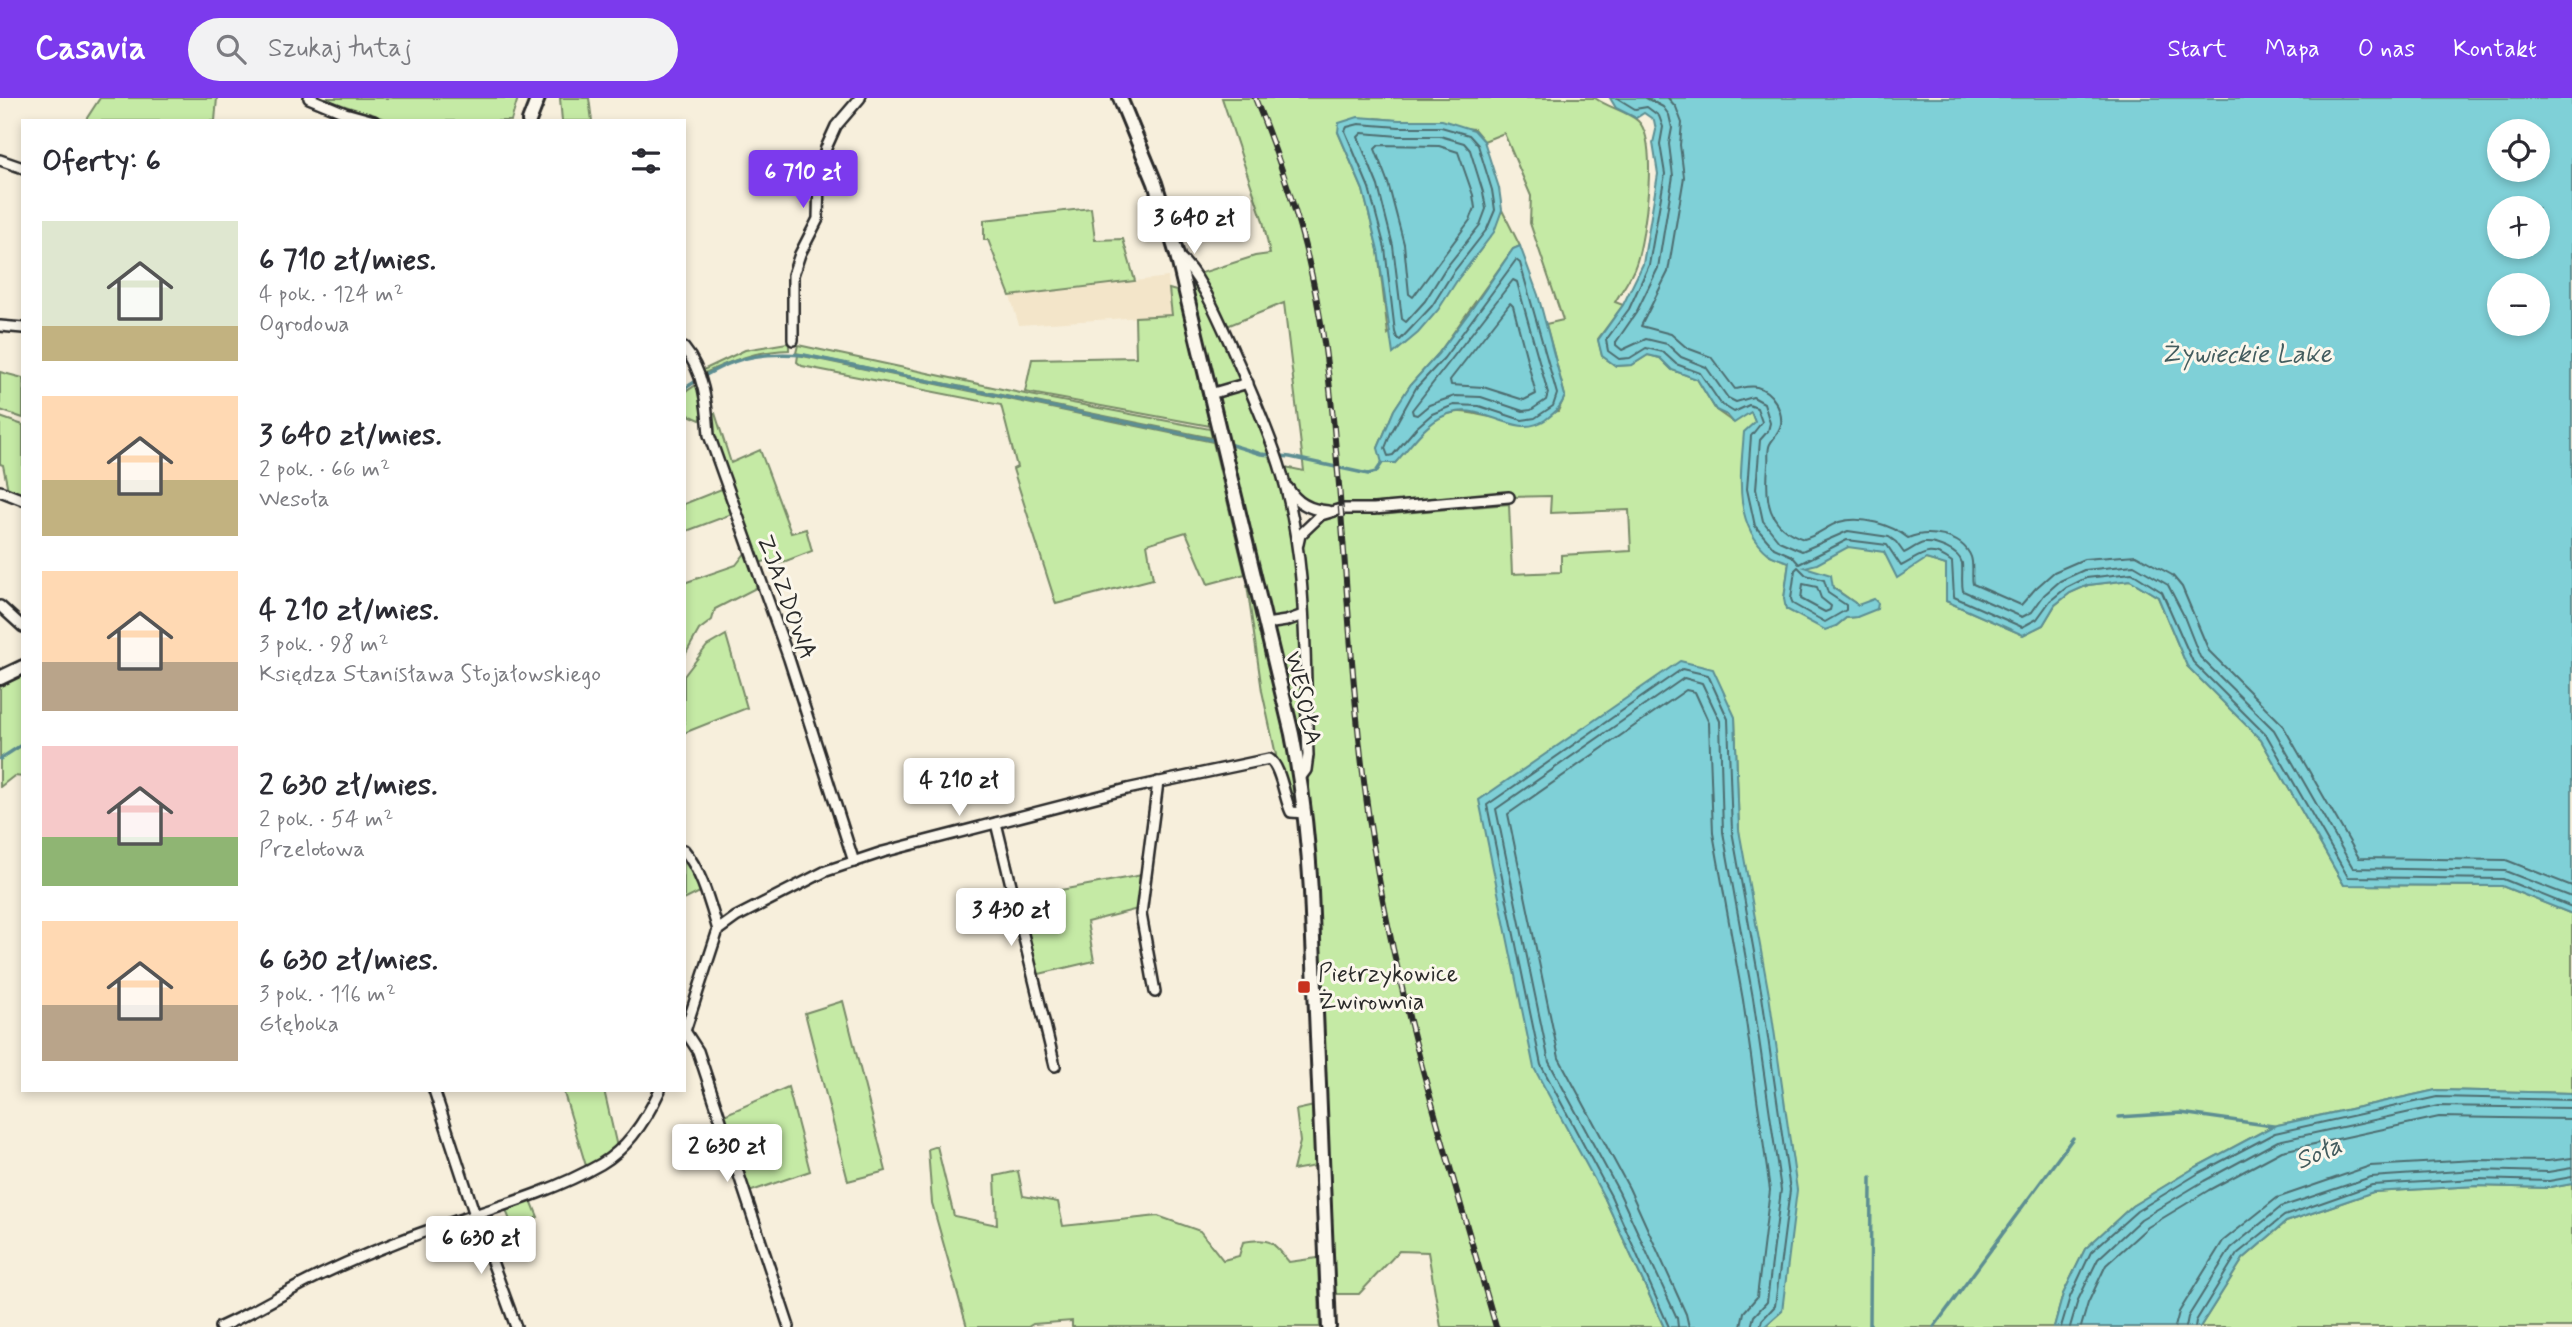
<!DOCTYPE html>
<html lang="pl">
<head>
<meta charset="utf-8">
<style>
  body { margin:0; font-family:Mynerve,sans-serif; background:#f2f2f3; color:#2b2b33; height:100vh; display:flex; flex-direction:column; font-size:26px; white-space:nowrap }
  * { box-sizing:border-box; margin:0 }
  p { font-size:23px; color:#7c7c81 }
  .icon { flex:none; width:38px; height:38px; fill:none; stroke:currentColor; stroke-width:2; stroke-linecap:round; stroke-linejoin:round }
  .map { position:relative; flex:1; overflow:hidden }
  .side { position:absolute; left:21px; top:21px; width:665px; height:973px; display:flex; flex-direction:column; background:#fff; border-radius:0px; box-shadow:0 4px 10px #0003 }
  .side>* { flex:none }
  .controls { position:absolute; left:2487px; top:21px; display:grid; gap:14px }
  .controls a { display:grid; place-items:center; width:63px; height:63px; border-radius:50%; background:#fff; box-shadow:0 4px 10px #0003; font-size:35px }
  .price { position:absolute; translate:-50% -60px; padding:0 16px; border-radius:7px; background:#fff; color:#222; font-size:23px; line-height:46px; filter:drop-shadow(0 2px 4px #0008) }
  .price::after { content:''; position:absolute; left:50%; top:42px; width:21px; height:16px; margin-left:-10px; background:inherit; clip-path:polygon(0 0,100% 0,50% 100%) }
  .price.active { background:#7c3aed; color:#fff }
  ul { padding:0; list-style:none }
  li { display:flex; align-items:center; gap:21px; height:175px; padding:0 21px }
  li span { display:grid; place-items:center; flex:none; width:196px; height:140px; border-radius:0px; color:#555 }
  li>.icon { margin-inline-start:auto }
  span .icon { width:84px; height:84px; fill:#fffc; stroke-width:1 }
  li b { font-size:30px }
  h2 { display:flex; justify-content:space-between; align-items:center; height:84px; padding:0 21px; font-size:30px }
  header { display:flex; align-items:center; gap:42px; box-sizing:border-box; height:98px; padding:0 35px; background:#7c3aed; color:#fff }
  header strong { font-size:33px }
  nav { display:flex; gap:38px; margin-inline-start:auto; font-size:24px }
  .search { width:490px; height:63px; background:#f2f2f3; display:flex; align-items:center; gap:18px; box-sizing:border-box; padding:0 24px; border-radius:38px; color:#7c7c81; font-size:26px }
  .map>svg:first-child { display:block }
</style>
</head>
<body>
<header>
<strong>Casavia</strong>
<div class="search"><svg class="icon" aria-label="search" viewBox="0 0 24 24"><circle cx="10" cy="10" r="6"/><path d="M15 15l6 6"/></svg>Szukaj tutaj</div>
<nav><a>Start</a><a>Mapa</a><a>O nas</a><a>Kontakt</a></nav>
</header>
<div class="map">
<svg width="2572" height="1229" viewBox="0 0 2572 1229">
  <rect width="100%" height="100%" fill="#f7efdc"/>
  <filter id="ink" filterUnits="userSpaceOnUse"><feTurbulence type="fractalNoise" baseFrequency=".0143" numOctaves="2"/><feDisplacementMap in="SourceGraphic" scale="14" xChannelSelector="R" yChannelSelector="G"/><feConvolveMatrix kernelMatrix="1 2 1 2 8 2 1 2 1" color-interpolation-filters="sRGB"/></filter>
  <g filter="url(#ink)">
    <path fill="#f3e5c9" d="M1168,179L1173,217L1019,227L1010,198Z"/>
    <g fill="#c5eaa5" stroke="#788a68" stroke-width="2" fill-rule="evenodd">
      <path d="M100,0H217L215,23H85Z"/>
      <path d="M321,0H518L511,23H391Z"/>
      <path d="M560,0H589L592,23H562Z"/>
      <path d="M1222,0H1595C1607,9 1628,14 1638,23C1659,42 1645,140 1636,166C1632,179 1622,192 1615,204L1623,207L1598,241L1602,258L1616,268L1632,267L1648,257L1660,260L1672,272L1697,281L1716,312L1733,324L1751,313L1755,324L1770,457L1789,464L1784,501L1836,528L1846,520L1857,519L1868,505L1858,507L1803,468C1822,465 1835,452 1848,449C1865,446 1928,461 1946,467V503L2023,537L2043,527L2055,507L2070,495L2088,487L2130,482L2158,499L2187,568L2261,642L2344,787L2502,788L2572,816V995L2436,992L2273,1028L2196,1069L2132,1108L2085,1151L2063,1196L2054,1229H1764L1782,1213L1739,732L1735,619L1605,1101L1664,1229H1441L1428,1154L1399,1153L1359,1196H1331L1305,715L1177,157L1215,219L1195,177L1255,158L1270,156L1263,123ZM1376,20L1474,31L1484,43L1504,35L1531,98L1530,125L1563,222L1546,226L1565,298L1558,313C1540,315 1518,321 1499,320C1475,319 1461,306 1436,322C1419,332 1408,351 1395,365L1378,350L1394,312L1411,286L1438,256L1513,151L1520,148L1502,112C1480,170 1434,199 1388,236L1378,152L1363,92L1338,34ZM1284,205L1304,373L1280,368L1222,230ZM1284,384L1300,406L1341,411L1309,426L1297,452ZM1551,398L1550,415L1629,412L1631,453L1561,457V474L1512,476L1509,406L1379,417L1375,412L1509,399Z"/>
      <path d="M1091,110L1095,142L1123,141L1135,183L1010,198L988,142H984V122Z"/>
      <path d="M1169,191L1180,194L1210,328L1025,294L1032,261L1136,259L1135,219L1172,217Z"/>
      <path d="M787,245L789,246V252C757,253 731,262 703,276L701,273L745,252Z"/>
      <path d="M798,247L1025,296L1210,331L1212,340L796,255Z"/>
      <path d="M798,257L1213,344L1245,476L1208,486L1186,434L1147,446L1153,481L1056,506L1013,371L1017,369L1001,307L802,268L797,264Z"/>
      <path d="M0,274L23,280V320L0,312Z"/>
      <path d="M699,285L704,316L700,322L684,315V295Z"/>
      <path d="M710,315H715L731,365L760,352L791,435L806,431L812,453L773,468L770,461L758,466L711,336Z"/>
      <path d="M0,319L23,327V399L8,392L3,367L0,366Z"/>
      <path d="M724,390L732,416L684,434V406Z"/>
      <path d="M746,454L758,487L756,490L715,511L712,522L699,532L684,559V485L736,467Z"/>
      <path d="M1247,487H1250L1283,630L1298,707L1295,710L1291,709C1284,693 1285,670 1271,658L1276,657L1262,593Z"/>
      <path d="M726,537L747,610L684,635V578L707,548Z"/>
      <path d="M23,577V679L14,678L0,689V589Z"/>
      <path d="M684,756L689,762L702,793L684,802Z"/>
      <path d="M1142,777L1138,811L1087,824L1094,863L1035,877L1017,800Z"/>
      <path d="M843,903L886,1073L848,1083L805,915Z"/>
      <path d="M788,989L810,1073L749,1094L724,1017Z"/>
      <path d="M563,992H604L617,1049L599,1063L586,1068Z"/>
      <path d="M1314,1008L1316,1068L1293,1072L1300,1044L1296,1012Z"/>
      <path d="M937,1048L954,1118L997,1127L995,1078L1018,1073L1023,1098L1058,1104L1063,1128L1158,1118L1200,1133L1223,1162L1239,1158L1243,1144C1270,1139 1272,1143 1289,1164L1318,1160L1320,1229H1072V1223L1033,1226L1028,1229H967L932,1105L928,1051Z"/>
      <path d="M2572,1086V1229H2200L2243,1161L2286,1124L2373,1094L2476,1088L2550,1090Z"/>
      <path d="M531,1102L538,1119L513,1130L506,1112Z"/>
    </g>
    <g fill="#7fd0d7" stroke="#5d8e92" stroke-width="2" fill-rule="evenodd">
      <path d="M1610,0H2572V816L2502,788L2344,787L2261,642L2187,568L2158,499L2130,482L2088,487L2070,495L2055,507L2043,527L2023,537L1946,503V467L1926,461L1897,480L1884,454L1848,449L1817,466L1805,469L1831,477L1833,490L1858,507L1874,501L1878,505L1877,511L1857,519L1846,520L1836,528L1825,532L1786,511L1784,501L1789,464C1783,462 1774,460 1769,456C1732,426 1741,375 1744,334L1755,324L1751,314L1734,325L1727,317L1716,312L1697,281L1672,272L1660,260L1648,257L1632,267L1616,268L1602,258L1598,242L1623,207L1643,166L1658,76L1653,45L1656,32L1654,22L1644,15L1636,20L1616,10ZM2499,33H2538V72H2499ZM2499,110H2538V149H2499ZM2538,187V226H2499V187Z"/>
      <path d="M1358,19L1399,22H1442L1474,32L1484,43L1499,90L1502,112L1494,134L1458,181L1438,212L1418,235L1393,256L1378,152L1363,92L1338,34L1339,25Z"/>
      <path d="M1520,148L1538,197L1565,298C1560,310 1556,314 1545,322C1517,341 1487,308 1456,314C1428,319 1412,347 1395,365H1382L1378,350L1394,312L1411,286L1438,256L1471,212L1513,151Z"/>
      <path d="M1680,563L1713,571L1735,619L1739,732L1769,897L1797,1092L1782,1213L1764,1229H1664L1605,1101L1534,970L1479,702Z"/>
      <path d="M2436,992L2572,995V1086L2550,1090L2476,1088L2373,1094L2286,1124L2243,1161L2200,1229H2054L2063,1196L2085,1151L2132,1108L2196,1069L2273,1028Z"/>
    </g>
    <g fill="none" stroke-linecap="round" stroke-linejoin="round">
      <g stroke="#4d6d70" stroke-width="2">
        <path d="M1617,0L1635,11L1647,9L1659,18L1663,29L1660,46L1665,76L1649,167L1629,211L1606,242L1608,253L1619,261L1630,260L1646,250L1663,254L1676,266L1700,275L1721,306L1734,314L1749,307L1757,310L1762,324L1751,338L1747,391L1755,428L1774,450L1792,458L1799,466L1847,442L1887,447L1901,468C1921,458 1929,446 1952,464L1954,499L2022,529L2037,521L2050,503L2066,490L2086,480L2132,475L2162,494L2193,564L2267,638L2348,779L2503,781L2572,809"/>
        <path d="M1646,0L1663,9L1669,17L1672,30L1669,46L1673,78L1658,170L1636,215L1616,244V247L1622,252L1646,241L1667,246L1681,259L1706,269L1728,300L1736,304L1753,299L1764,305L1770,325L1768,333L1760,342L1756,391L1763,423L1779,443L1802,453L1848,433L1889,439L1896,444L1904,455C1911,452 1917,446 1924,445C1936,444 1959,453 1962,465C1963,475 1961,484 1963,493L2022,519L2032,514L2044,497L2060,483L2084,472L2134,467L2168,487L2183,516L2200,559L2274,632L2353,770L2505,773L2572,799"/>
        <path d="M1668,0L1676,9L1682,25L1680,47L1684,79L1668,174L1641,228L1671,236L1687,250L1711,259L1735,291C1742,290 1749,287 1757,289C1772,293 1783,312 1781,327C1779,336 1774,339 1770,346C1767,351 1769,361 1768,367C1765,403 1767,429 1804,441C1817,438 1827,428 1839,424C1861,417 1892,427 1908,440C1927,432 1962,436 1971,459C1974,468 1971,478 1973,486L2021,507L2036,490L2054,474L2084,461L2136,457L2172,477L2182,489L2209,553L2282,626L2359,760L2506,762L2572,788"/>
        <path d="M1359,26L1399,29H1441L1469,37L1478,47L1492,92L1495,112L1487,131L1452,176L1432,208L1400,242L1397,240L1395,234L1385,150L1369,90L1345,33L1347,29Z"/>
        <path d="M1362,35L1399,38H1440L1464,45L1470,52L1483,94L1486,111L1480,127L1445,171L1425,203L1406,224L1402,221L1393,148L1378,88L1358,39Z"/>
        <path d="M1379,47L1439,48L1458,54L1473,97L1475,110L1470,122L1413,199L1409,196L1404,146L1388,85L1375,51Z"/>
        <path d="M1516,162L1520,165L1557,296L1553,308L1535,320L1522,322L1479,308L1454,307L1432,316L1416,330L1393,357L1388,358L1385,350L1391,335L1416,290L1444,260Z"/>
        <path d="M1513,182L1517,184L1548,295L1546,302L1531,312L1523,313L1481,299L1455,298L1429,307L1417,317L1413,316L1412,312Z"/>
        <path d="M1510,205L1513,208L1536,296L1524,302L1483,289L1451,287L1450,282Z"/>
        <path d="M1798,469L1806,477L1824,482L1828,495L1846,507V512L1825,524L1793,506L1791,501L1795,472Z"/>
        <path d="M1803,486L1817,489L1821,500L1831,508L1830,512L1825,514L1801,501Z"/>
        <path d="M1669,1229L1611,1098L1541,967L1487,707L1682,571L1708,577L1728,621L1732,733L1762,898L1790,1092L1775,1208L1762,1222L1760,1229"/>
        <path d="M1678,1229L1677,1220L1619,1094L1549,964L1496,711L1684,580L1702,585L1720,623L1723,734L1753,900L1781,1092L1767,1204L1754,1218L1751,1229"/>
        <path d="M1689,1229L1686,1216L1629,1090L1559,960L1508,716L1686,592L1695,594L1709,625L1713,735L1743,902L1770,1092L1757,1199L1744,1214L1741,1229"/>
        <path d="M2061,1229L2070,1199L2091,1154L2137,1113L2199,1075L2275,1035L2437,999L2572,1002"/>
        <path d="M2070,1229L2078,1202L2098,1161L2141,1121L2204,1083L2278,1043L2438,1008L2572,1010"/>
        <path d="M2081,1229L2088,1205L2106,1167L2148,1129L2209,1092L2282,1053L2439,1019L2572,1021"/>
        <path d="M2175,1229L2179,1214L2223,1143L2277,1100L2370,1068L2475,1062L2548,1063L2572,1060"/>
        <path d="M2186,1229L2188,1219L2231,1150L2281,1109L2371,1079L2475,1072L2548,1074L2572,1070"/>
        <path d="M2195,1229L2196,1223L2237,1156L2284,1118L2372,1087L2476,1081L2549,1083L2572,1079"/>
      </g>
      <g stroke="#5d8e92" stroke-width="3.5">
        <path d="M684,291C726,262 753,253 804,257L1217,343"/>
        <path d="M1225,345L1261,356L1290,359L1368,376L1376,374L1382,365"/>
        <path d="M0,661L23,646"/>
        <path d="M2119,1019L2181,1015L2273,1028"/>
        <path d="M1870,1229L1871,1080"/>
        <path d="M1934,1229L2073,1040"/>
      </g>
      <defs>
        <g id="street">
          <path d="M309,0L345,15L374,23"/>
          <path d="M0,62L23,70"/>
          <path d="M1177,157C1201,177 1218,220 1231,248C1248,287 1266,326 1279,366C1309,459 1304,561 1308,657L1306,672L1300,680"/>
          <path d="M0,228L23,230"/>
          <path d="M793,242V177L800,156L818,121L819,78L826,50L836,28L860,0"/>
          <path d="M684,250C704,274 707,306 709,337L789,561L854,764"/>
          <path d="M1210,296L1248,285"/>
          <path d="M1288,390C1297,406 1311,412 1328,413"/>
          <path d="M0,393L23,402"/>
          <path d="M1298,446L1300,437L1321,417L1341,411H1374L1509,399"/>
          <path d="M0,508L23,529"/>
          <path d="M1266,526L1286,523L1303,517"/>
          <path d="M996,725L1055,968"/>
          <path d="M684,752C702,774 710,806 718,832"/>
          <path d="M1155,894L1141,816L1158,684"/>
          <path d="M685,933L698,953L789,1229"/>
          <path d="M684,936L718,832L736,819L826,773L883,754L1127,691L1269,661C1281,668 1284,700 1291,714L1305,715"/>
          <path d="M434,992L475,1117L516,1229"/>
          <path d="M220,1229C245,1218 267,1205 291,1192C324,1174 361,1158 397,1144C464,1117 538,1102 601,1066C628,1050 647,1020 660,992"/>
        </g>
        <g id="secondary">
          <path d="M1120,0L1155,85L1177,157L1292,636C1302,688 1308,740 1311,793L1329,1229"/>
          <path d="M529,23L538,0"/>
          <path d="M0,580L23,569"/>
        </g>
      </defs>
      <use href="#street" stroke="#2b2b2b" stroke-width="14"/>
      <use href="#secondary" stroke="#2b2b2b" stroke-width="18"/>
      <use href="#street" stroke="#fbf7ec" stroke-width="9"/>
      <use href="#secondary" stroke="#fbf7ec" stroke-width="12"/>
      <defs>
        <path id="rail" d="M1255,0C1278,57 1298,114 1311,174C1327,244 1333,316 1339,387C1348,500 1353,614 1370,727C1395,897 1449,1063 1496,1229"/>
      </defs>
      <use href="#rail" stroke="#2b2b2b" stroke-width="6"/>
      <use href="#rail" stroke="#fbf7ec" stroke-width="3.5" stroke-dasharray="10" stroke-linecap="butt"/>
    </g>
  </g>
  <rect fill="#c8321e" stroke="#fbf7ec" stroke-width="2.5" x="1297" y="882" width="14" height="14" rx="3.5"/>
  <g text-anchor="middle" stroke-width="6" stroke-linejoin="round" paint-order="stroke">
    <g font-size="24" fill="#2b2b2b" stroke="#fbf7ec">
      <text transform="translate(787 499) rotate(70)" y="8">ZJAZDOWA</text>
      <text transform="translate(1304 600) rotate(77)" y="8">WESOŁA</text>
    </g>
    <g font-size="24" fill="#2b2b2b" stroke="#fbf7ec" text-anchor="start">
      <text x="1318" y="883">Pietrzykowice<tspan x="1318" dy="28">Żwirownia</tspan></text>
    </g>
    <g font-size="26" font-style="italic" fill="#445d5f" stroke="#fbf7ec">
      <text x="2246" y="264">Żywieckie Lake</text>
      <text transform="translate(2318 1054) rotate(-23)" y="9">Soła</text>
    </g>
  </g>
</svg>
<div class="controls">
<a><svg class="icon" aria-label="locate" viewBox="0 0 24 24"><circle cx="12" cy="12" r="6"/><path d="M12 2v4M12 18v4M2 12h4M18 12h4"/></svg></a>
<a>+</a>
<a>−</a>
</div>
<b class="price active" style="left:803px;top:112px">6 710 zł</b>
<b class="price" style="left:1194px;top:158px">3 640 zł</b>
<b class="price" style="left:959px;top:720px">4 210 zł</b>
<b class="price" style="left:1011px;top:850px">3 430 zł</b>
<b class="price" style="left:727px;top:1086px">2 630 zł</b>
<b class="price" style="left:481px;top:1178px">6 630 zł</b>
<section class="side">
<h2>Oferty: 6<svg class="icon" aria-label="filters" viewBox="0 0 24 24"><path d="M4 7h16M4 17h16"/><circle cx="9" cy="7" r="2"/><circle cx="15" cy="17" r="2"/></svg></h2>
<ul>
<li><span style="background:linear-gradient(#dfe7d0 75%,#c2b280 0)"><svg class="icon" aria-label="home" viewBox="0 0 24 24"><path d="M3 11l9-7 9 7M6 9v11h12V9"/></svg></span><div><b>6 710 zł/mies.</b><p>4 pok. · 124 m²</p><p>Ogrodowa</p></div></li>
<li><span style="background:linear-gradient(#ffd9b3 60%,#c2b280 0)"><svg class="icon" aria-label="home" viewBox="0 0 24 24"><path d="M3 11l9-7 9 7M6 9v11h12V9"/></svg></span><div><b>3 640 zł/mies.</b><p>2 pok. · 66 m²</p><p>Wesoła</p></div></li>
<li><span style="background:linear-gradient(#ffd9b3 65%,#b9a48a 0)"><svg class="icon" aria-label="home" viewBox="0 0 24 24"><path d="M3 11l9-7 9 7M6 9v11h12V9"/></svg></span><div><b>4 210 zł/mies.</b><p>3 pok. · 98 m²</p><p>Księdza Stanisława Stojałowskiego</p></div></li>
<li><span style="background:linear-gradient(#f6c9c9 65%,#8fb573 0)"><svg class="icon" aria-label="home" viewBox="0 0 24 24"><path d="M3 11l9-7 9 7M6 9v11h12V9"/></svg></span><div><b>2 630 zł/mies.</b><p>2 pok. · 54 m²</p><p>Przelotowa</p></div></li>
<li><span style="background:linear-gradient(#ffd9b3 60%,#b9a48a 0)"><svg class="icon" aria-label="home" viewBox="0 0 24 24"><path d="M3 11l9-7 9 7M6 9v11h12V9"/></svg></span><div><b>6 630 zł/mies.</b><p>3 pok. · 116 m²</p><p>Głęboka</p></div></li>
</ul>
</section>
</div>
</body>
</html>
